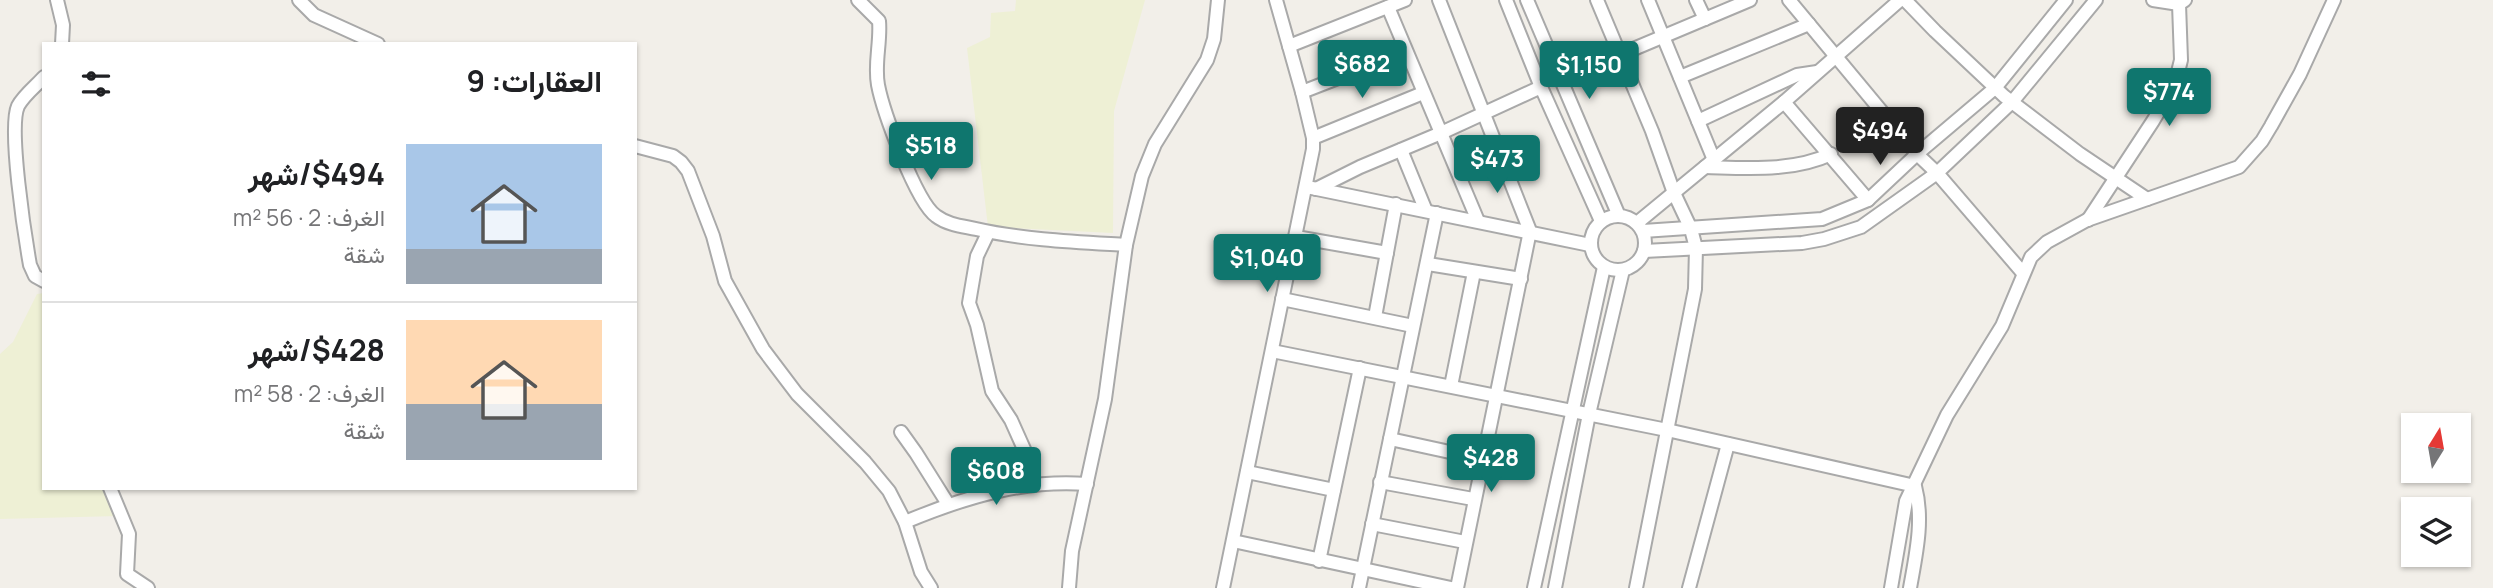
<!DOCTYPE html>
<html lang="ar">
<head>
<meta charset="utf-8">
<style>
  body { margin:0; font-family:Manrope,Vazirmatn,sans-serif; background:#f6f6f6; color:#202124; direction:rtl; height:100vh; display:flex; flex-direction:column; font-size:26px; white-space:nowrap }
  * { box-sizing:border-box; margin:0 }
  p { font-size:23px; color:#757577 }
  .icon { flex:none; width:38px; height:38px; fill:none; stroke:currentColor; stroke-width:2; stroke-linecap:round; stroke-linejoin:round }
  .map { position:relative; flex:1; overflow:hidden; direction:ltr }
  .sheet { position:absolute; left:42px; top:42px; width:595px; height:448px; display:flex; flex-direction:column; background:#fff; border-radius:0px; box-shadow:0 2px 5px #0004; direction:rtl }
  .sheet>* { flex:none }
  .needle { width:46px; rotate:11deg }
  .fabs { position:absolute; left:2401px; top:413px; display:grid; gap:14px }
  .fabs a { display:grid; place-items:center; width:70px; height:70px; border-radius:0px; background:#fff; box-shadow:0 2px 5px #0004; font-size:35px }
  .price { position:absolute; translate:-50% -60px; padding:0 16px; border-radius:7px; background:#0f766e; color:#fff; font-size:23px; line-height:46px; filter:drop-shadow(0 2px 4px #0008) }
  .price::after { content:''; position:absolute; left:50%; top:42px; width:21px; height:16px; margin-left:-10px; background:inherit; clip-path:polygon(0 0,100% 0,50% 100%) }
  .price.active { background:#222; color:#fff }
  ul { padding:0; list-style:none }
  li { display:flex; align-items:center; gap:21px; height:175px; padding:0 35px }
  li+li { border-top:2px solid #e0e0e0 }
  li span { display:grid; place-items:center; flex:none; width:196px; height:140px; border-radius:0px; color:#555 }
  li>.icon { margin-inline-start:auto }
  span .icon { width:84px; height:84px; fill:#fffc; stroke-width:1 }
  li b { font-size:30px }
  h2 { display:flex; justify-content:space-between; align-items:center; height:84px; padding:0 35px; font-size:30px }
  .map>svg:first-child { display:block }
</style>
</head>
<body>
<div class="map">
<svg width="2493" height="588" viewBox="0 0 2493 588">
  <rect width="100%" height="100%" fill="#f2efe9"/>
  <g fill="#eef0d5">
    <path d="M1016,0H1145L1114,111L1113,233L988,227L967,48L990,37L991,13L1015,11Z"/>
    <path d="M44,293V488H105L119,516L0,519V354L13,342L37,294Z"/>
  </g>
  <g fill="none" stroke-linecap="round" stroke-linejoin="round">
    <defs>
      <g id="minor">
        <path d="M57,0L63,25L62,44"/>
        <path d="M299,0L314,15L378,44"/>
        <path d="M858,0L879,21C881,42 874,64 878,85C883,111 916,202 936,216C948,225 962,226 976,229C1025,240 1076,242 1126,245"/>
        <path d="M1439,0L1530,231L1457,588"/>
        <path d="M1506,0L1541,87L1601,221"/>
        <path d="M1527,0L1619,216"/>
        <path d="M1597,0L1652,131L1674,193L1691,229L1696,248L1695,289L1636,588"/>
        <path d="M1648,0L1714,160"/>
        <path d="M1696,0L1705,19"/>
        <path d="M1789,0L1917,154L1937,173L2023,273"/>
        <path d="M1905,0L1935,31L2004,96L2080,154L2147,199"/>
        <path d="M2153,0L2179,4"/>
        <path d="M1388,7L1478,221"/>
        <path d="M1289,46L1405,0"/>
        <path d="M44,77C36,86 24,95 18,106C8,128 25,237 30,265L35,276L44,281"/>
        <path d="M1680,77L1809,24"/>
        <path d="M1562,79L1750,0"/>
        <path d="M1302,92L1405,52"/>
        <path d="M1784,102L1868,200"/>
        <path d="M1698,121L1797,75L1817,72"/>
        <path d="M1313,138L1423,93"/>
        <path d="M635,146L673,156L681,162L688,171L713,236L725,281L763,349L797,394L865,462L889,491L905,522L921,572L931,588"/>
        <path d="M1401,150L1426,211"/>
        <path d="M1705,167C1747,168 1793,172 1831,154"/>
        <path d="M1307,187L1590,245"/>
        <path d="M1316,189L1360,167L1441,133L1541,87"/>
        <circle cx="1618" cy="243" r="27"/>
        <path d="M2088,220L2153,121L2175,84L2181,60L2179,4L2185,0"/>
        <path d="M1637,223L1784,102L1900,0"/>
        <path d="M1643,231L1822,219L1868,200L1917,154L1995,88L2066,0"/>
        <path d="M988,233L977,256L969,303L977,325L992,391L1011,420L1028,458L1034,485"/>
        <path d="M1296,237L1387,253"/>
        <path d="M1644,251L1802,243L1824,239L1861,227L1937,173L2012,102L2096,0"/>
        <path d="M1428,264L1521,279"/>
        <path d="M1282,299L1413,326"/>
        <path d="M1375,317L1396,204"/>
        <path d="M1272,351L1667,430L1915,486C1924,520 1916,554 1910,588"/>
        <path d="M1451,386L1474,272"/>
        <path d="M901,432L916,453L948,504"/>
        <path d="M1390,439L1482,459"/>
        <path d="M1247,472L1334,490"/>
        <path d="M1380,482L1473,499"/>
        <path d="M110,488L129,534L127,574L148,588"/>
        <path d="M905,522C963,498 1022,479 1087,484"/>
        <path d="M1372,524L1465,542"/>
        <path d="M1233,541L1451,588"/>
        <path d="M1319,561L1360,368"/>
        <path d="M1069,588L1072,551L1105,399L1126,245L1142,176L1155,144L1207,60L1214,39L1218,0"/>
        <path d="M1223,588L1313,149V138L1302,92L1276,0"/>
        <path d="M1359,588L1437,213"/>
        <path d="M1534,588L1604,267"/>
        <path d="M1555,588L1589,414L1623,270"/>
        <path d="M1689,588L1728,444"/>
        <path d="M1891,588L1906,501L1947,415L2002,326L2031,257L2047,242L2087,220L2239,167L2262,141L2271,126L2300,74L2334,0"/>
      </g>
    </defs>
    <use href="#minor" stroke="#a9a9a9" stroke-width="16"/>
    <use href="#minor" stroke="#fff" stroke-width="12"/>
  </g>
</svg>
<div class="fabs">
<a><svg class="needle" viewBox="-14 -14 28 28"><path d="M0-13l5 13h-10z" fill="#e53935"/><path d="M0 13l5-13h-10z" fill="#757577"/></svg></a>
<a><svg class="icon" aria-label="layers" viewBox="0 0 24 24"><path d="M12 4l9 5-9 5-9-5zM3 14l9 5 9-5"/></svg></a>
</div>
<b class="price" style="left:1362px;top:100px">$682</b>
<b class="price" style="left:1589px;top:101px">$1,150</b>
<b class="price" style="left:2169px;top:128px">$774</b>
<b class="price active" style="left:1880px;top:167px">$494</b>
<b class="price" style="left:931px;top:182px">$518</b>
<b class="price" style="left:1497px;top:195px">$473</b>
<b class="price" style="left:1267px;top:294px">$1,040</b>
<b class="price" style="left:1491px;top:494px">$428</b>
<b class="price" style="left:996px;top:507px">$608</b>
<section class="sheet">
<h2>العقارات: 9<svg class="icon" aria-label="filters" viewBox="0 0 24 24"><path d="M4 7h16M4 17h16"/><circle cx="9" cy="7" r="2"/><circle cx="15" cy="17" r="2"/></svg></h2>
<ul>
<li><span style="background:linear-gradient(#a9c7e8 75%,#9aa5b1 0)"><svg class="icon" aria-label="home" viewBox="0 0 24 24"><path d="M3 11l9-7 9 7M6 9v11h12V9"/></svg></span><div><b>$494/شهر</b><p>الغرف: 2 · 56 m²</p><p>شقة</p></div></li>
<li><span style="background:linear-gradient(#ffd9b3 60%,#9aa5b1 0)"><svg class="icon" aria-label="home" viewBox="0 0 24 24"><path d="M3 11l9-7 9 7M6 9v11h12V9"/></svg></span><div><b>$428/شهر</b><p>الغرف: 2 · 58 m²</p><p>شقة</p></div></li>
</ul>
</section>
</div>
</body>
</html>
